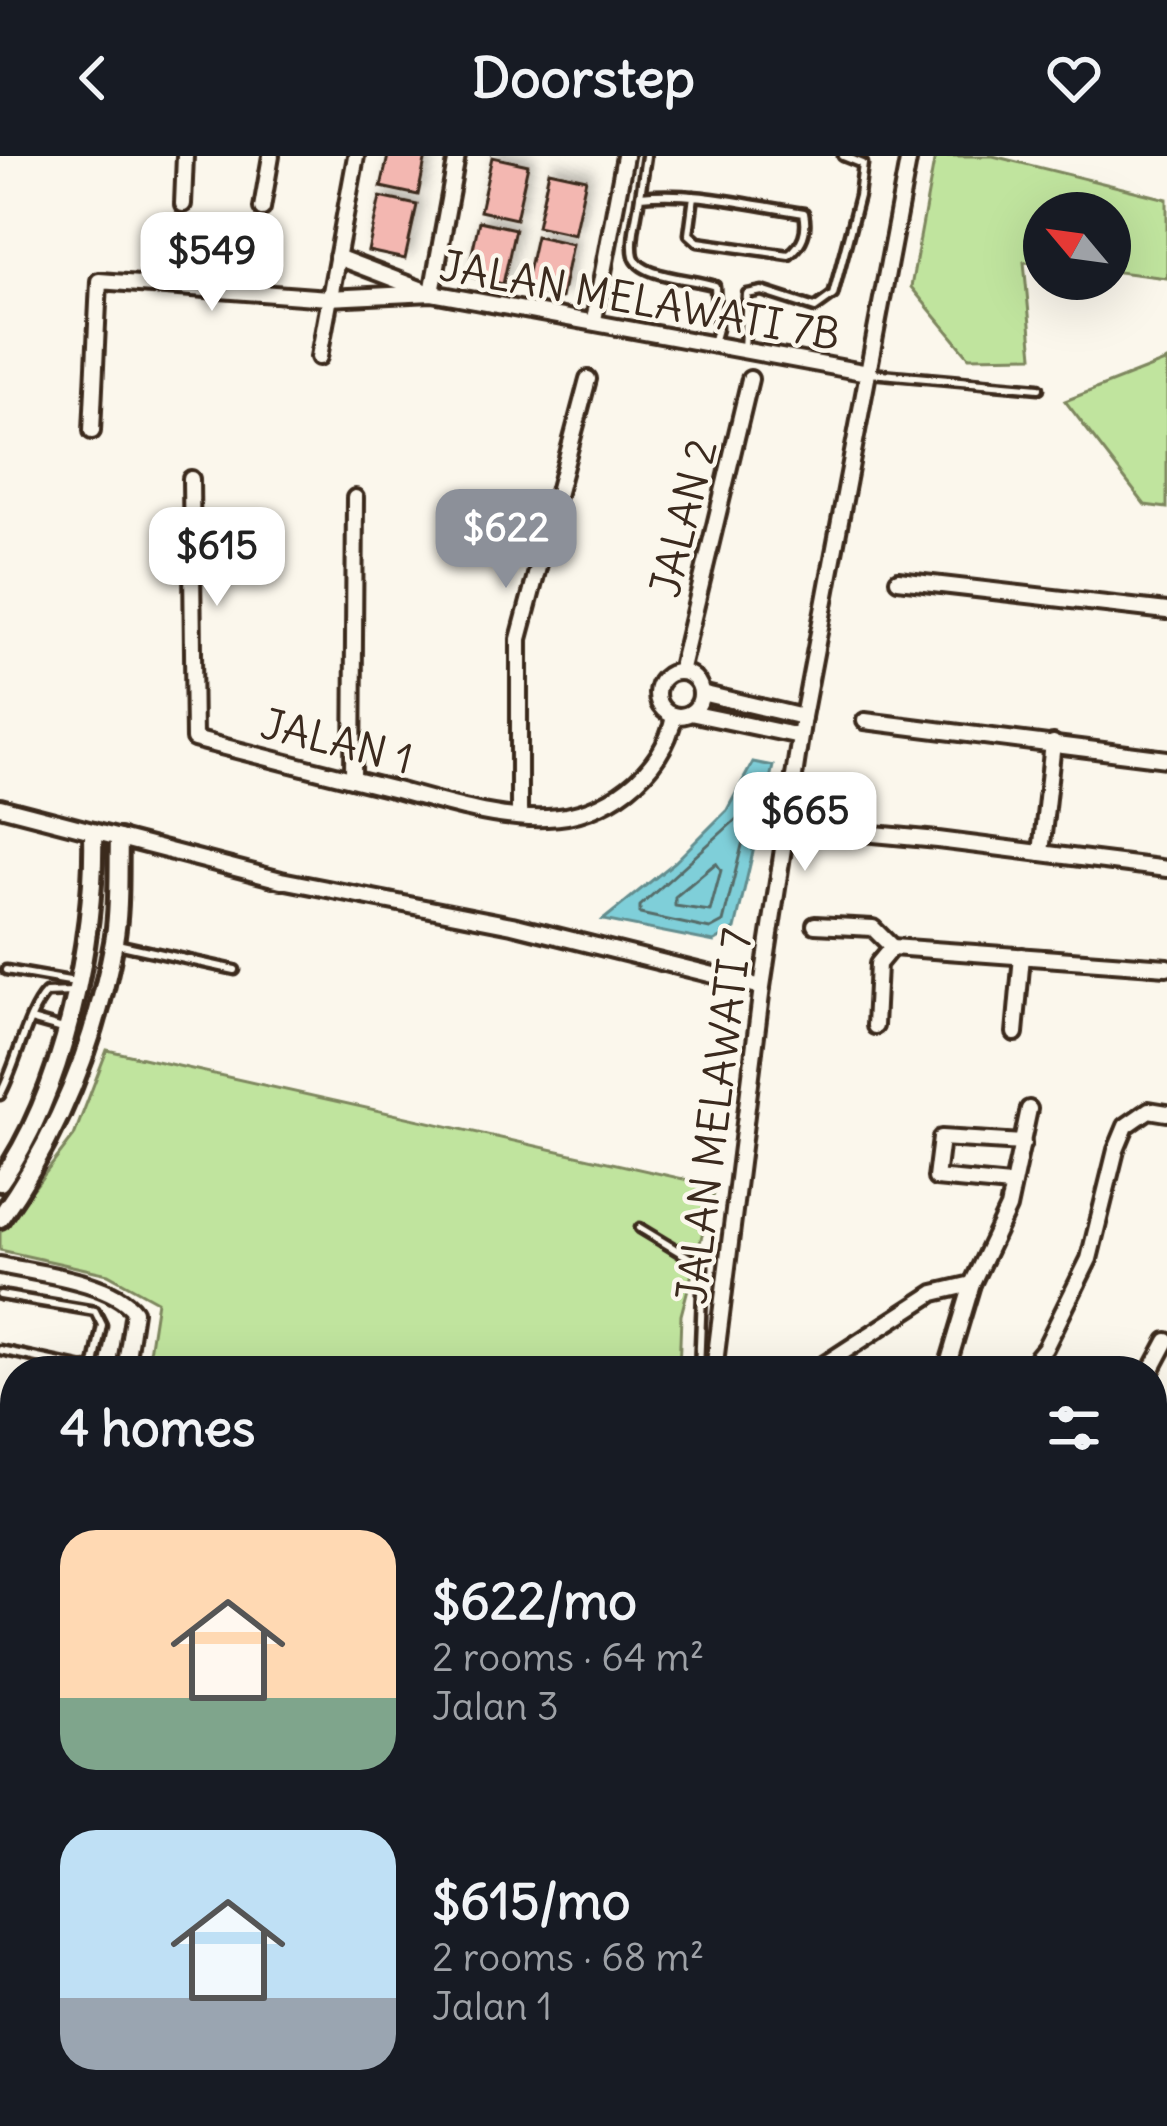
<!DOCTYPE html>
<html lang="en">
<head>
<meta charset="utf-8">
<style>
  body { margin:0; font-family:Delius,sans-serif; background:#242831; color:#f1f3f6; height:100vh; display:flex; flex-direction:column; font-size:45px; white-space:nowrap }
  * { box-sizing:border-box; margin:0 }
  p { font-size:39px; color:#9ea1a6 }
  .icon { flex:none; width:66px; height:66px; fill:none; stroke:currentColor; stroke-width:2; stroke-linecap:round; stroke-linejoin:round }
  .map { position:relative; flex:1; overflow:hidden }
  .panel { position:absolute; left:0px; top:1200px; width:1167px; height:771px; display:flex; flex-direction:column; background:#171b24; border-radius:48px 48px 0 0; box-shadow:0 12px 48px #0002 }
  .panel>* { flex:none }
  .needle { width:78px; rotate:299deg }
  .fabs { position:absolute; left:1023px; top:36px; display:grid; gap:24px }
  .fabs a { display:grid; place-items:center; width:108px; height:108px; border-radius:50%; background:#171b24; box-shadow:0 12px 48px #0002; font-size:60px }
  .price { position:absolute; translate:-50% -102px; padding:0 27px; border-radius:24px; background:#fff; color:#222; font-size:39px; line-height:78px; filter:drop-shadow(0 3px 6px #0008) }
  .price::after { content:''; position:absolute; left:50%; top:72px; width:36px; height:27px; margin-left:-18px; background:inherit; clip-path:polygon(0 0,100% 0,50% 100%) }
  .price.on { background:#8c9099; color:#fff }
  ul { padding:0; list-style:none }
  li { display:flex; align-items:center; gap:36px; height:300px; padding:0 60px }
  li span { display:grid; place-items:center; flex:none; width:336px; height:240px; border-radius:36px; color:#555 }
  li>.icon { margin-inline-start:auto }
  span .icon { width:144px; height:144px; fill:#fffc; stroke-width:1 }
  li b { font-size:51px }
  h2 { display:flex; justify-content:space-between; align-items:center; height:144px; padding:0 60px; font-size:51px }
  header { display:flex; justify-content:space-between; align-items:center; height:156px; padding:0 60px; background:#171b24; font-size:54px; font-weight:700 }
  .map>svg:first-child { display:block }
</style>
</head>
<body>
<header><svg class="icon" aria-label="back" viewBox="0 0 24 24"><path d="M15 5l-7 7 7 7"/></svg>Doorstep<svg class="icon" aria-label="heart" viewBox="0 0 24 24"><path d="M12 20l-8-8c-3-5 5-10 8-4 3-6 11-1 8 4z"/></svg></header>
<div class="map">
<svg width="1167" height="1970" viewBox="0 0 1167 1970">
  <defs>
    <filter id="shadow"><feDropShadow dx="6" dy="-6" stdDeviation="6" flood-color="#0004"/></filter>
  </defs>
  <rect width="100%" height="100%" fill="#fbf7ec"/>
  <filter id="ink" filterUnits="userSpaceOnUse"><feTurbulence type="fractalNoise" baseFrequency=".00833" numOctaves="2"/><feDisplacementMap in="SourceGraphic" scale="24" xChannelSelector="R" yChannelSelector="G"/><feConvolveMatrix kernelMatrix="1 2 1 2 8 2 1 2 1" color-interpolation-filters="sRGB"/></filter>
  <g filter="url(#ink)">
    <g fill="#c0e49e" stroke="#7e875e" stroke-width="3">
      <path d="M935,0H993L1167,43V122L1110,115V57H1044V108L1024,106L1033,200L969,201L911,131Z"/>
      <path d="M1167,205V352L1145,349L1065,245Z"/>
      <path d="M107,894L715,1030L681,1159L679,1215H225L149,1197L157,1145L108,1118L0,1094V1076L74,980Z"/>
    </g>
    <path fill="#7fcfd9" stroke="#648d8e" stroke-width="3" d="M753,606L773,610L735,773L714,786L603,764L675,706L727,654Z"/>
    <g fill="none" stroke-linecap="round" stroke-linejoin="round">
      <g stroke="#566c69" stroke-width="3">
        <path d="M742,658L748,665L723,766L710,773L640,758V750Z"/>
        <path d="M716,707L721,714L710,755L675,750V741Z"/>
      </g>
      <g stroke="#7fcfd9" stroke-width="30">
        <path d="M0,1652L15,1728"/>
        <path d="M271,1956L282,1970"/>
      </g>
    </g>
    <g fill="#f3b7b1" stroke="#3b2a1e" stroke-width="3" filter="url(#shadow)">
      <path d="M388,0H426L418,39L381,31Z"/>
      <path d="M492,1L528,9L516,63L480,55Z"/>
      <path d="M549,15L586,23L574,78L537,70Z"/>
      <path d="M380,41L417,49L405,103L368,95Z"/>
      <path d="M479,65L515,73L503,128L467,120Z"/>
      <path d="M536,80L572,88L561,142L524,134Z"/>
      <path d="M15,1356V1576L0,1509V1359Z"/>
      <path d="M335,1956H397L404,1970H341Z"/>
      <path d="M454,1956H503L506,1961L488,1970H460Z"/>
      <path d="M681,1956H705L710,1970H657Z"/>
      <path d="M720,1956H777L786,1969L729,1970Z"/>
      <path d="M824,1956H874L880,1970H824L817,1961Z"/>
      <path d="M888,1956H936L905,1970H893Z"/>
    </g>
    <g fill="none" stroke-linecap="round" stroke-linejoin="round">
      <defs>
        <g id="service">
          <path d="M640,40L646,0"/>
          <path d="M694,40L689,78L698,86L789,99C803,88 808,75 804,57C750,49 694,34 640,40C638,57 630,84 634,100C639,122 695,122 715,130L717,173L713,187"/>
          <path d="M744,193L747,138L762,135L815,152L833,139L859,40L863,8L843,0"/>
          <path d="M870,217L1039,232"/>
          <path d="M117,788L235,814"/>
          <path d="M6,814L75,826"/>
          <path d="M31,864L63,873"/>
          <path d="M0,939C16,911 27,856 46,837L72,836"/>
          <path d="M640,1072L703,1110L699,1215"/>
          <path d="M0,1139L95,1155L102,1169L93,1214"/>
          <path d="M0,1194L98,1215"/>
        </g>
        <g id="minor">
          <path d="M183,48L185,0"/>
          <path d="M262,52L271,0"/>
          <path d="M337,101L428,136"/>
          <path d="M432,137L457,0"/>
          <path d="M594,164L625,0"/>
          <path d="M319,201L356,0"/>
          <path d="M92,275L99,125L328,142L432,137L868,217"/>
          <path d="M191,323L194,583C260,600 326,617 392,633C442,646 494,664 547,662C604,661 664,617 674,560"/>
          <path d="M898,424L1167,455"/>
          <circle cx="679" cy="538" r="22"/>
          <path d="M680,516L750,223"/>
          <path d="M701,537L803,561"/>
          <path d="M690,557L800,580"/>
          <path d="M865,565L1167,603"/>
          <path d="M353,623L355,342"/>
          <path d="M0,651L281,724L512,769L762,831"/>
          <path d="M519,660V483L588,223"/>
          <path d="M788,670L938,684L1167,713"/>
          <path d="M1041,697L1053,587"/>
          <path d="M815,769L873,772L892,791"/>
          <path d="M892,791L1167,811"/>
          <path d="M875,870L878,808L892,791"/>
          <path d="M1015,877L1022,800"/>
          <path d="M1010,1029L936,1022L941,982L1023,987"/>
          <path d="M0,1109C36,1117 112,1125 134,1155L125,1215"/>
          <path d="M714,1215L762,831L803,561L909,0"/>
          <path d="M814,1215L934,1137L972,1128"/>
          <path d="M946,1215L972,1128L1008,1052L1029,953"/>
          <path d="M1026,1215L1045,1192L1089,1103L1116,994L1126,970L1149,954L1167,957"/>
          <path d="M1151,1215L1167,1185"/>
          <path d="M0,1327L15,1330"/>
          <path d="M1152,1400L1167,1384"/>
          <path d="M1152,1531L1167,1525"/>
          <path d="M0,1554L15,1617"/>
          <path d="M1152,1667L1167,1661"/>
          <path d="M1152,1890L1165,1923"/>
          <path d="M414,1956L421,1970"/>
          <path d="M1012,1970L1057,1956"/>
        </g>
        <g id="tertiary">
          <path d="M0,1026C63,938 96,783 93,677"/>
          <path d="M0,1062C58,980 96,885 114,786C120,753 118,717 119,683"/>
        </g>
      </defs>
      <use href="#service" stroke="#3b2a1e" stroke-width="15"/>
      <use href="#minor" stroke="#3b2a1e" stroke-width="22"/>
      <use href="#tertiary" stroke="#3b2a1e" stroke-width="26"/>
      <use href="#service" stroke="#fbf7ec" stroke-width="6"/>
      <use href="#minor" stroke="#fbf7ec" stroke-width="14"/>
      <use href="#tertiary" stroke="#fbf7ec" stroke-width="16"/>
    </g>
  </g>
  <g text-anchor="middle" stroke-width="9" stroke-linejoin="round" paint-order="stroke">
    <g font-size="42" fill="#3b2a1e" stroke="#fbf7ec">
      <text transform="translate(640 144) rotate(10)" y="15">JALAN MELAWATI 7B</text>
      <text transform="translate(683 362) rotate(-76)" y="15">JALAN 2</text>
      <text transform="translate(337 585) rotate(14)" y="15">JALAN 1</text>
      <text transform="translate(714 960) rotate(-83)" y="15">JALAN MELAWATI 7</text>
    </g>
  </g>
</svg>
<div class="fabs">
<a><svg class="needle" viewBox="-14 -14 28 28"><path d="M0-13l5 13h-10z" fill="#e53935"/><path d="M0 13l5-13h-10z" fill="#9ea1a6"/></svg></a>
</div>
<b class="price" style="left:212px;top:158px">$549</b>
<b class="price on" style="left:506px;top:435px">$622</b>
<b class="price" style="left:217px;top:453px">$615</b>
<b class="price" style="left:805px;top:718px">$665</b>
<section class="panel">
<h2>4 homes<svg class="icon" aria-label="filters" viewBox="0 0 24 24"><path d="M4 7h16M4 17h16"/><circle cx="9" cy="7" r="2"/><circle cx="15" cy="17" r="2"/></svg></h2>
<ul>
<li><span style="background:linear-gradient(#ffd9b3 70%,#7fa58c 0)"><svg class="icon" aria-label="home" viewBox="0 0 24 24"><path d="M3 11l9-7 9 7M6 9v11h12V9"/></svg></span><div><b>$622/mo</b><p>2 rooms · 64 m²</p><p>Jalan 3</p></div></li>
<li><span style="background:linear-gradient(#bfe0f5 70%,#9aa5b1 0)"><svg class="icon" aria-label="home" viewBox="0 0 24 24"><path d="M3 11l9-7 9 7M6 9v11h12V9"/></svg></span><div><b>$615/mo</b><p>2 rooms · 68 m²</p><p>Jalan 1</p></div></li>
</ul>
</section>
</div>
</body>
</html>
